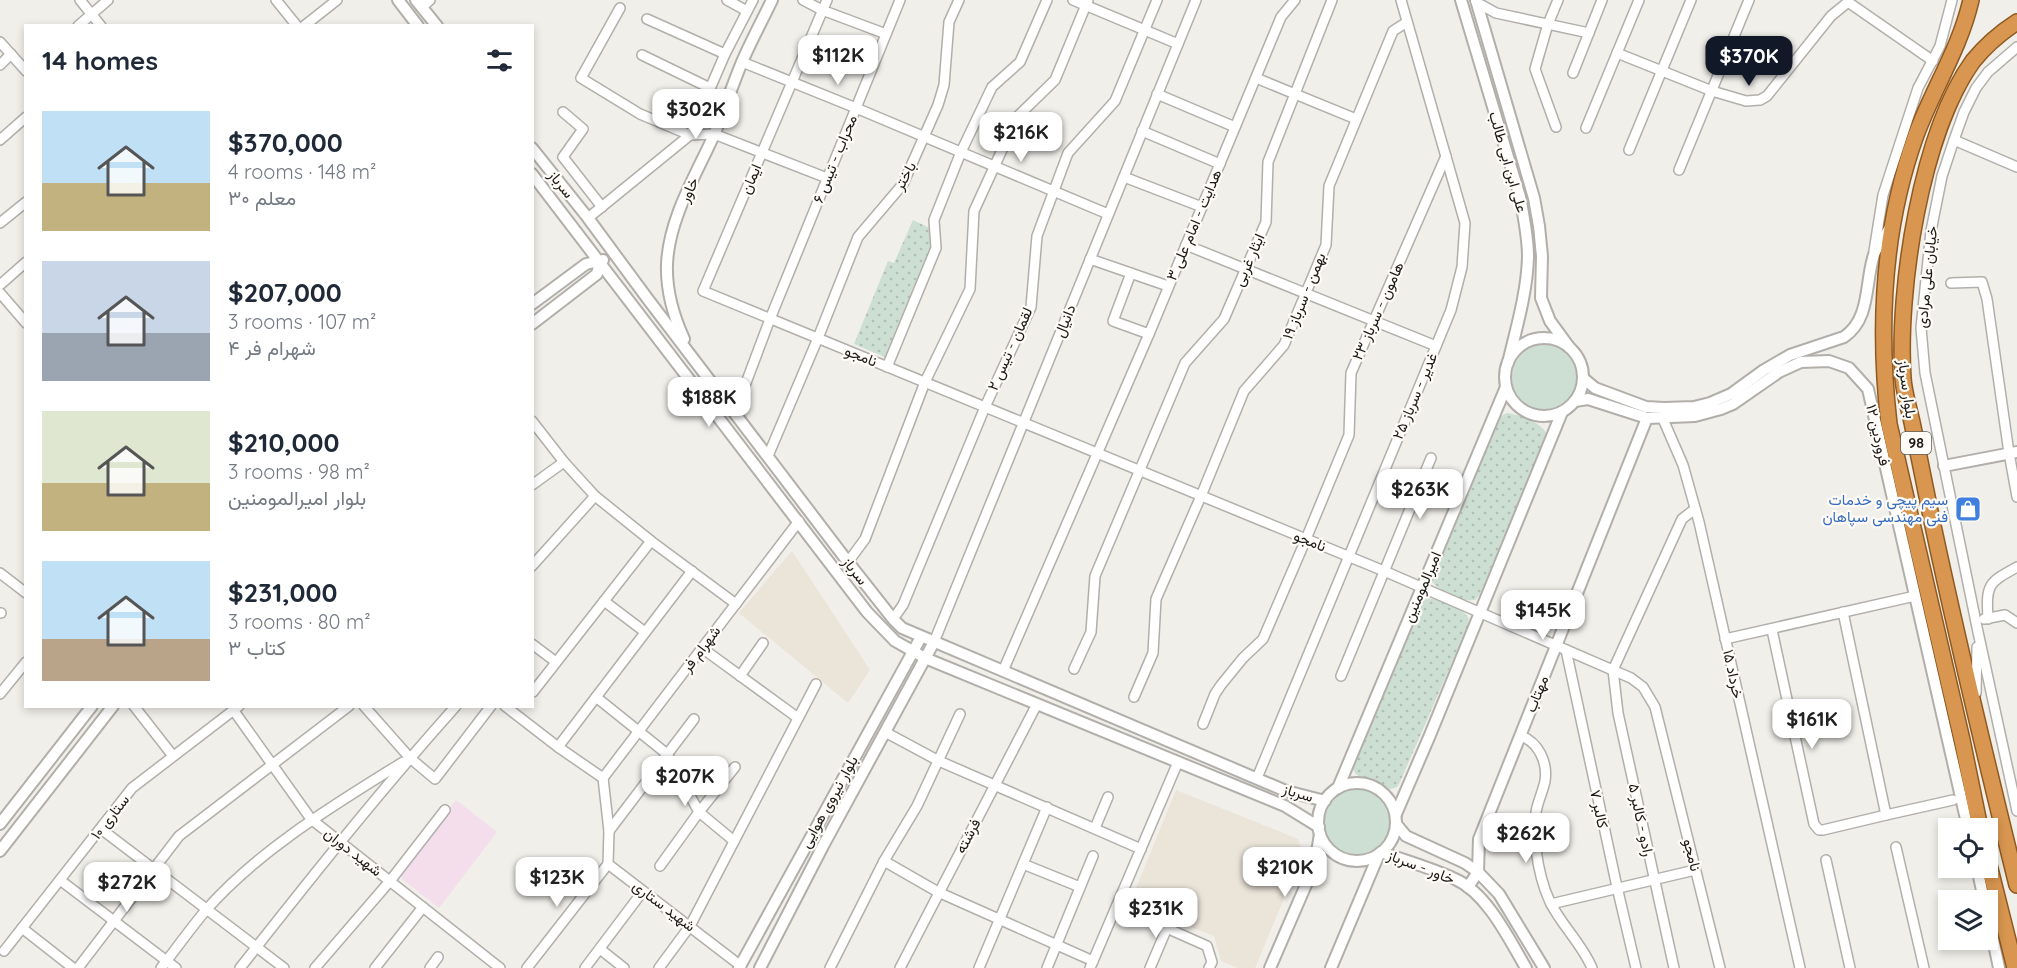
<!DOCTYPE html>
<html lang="en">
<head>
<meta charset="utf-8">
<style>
  body { margin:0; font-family:Quicksand,Vazirmatn,sans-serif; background:#f6f6f7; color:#1f2937; height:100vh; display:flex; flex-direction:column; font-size:22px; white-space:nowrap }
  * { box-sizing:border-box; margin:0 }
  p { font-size:20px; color:#747a83 }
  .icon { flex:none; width:33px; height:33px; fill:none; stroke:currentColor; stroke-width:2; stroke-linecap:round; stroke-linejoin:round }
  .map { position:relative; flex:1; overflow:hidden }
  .side { position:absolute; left:24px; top:24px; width:510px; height:684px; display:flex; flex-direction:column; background:#fff; border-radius:0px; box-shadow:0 3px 9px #0003 }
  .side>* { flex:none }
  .fabs { position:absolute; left:1938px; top:818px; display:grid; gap:12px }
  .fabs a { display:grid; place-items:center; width:60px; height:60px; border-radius:0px; background:#fff; box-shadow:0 3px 9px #0003; font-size:30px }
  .price { position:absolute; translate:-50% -51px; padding:0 14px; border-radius:12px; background:#fff; color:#222; font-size:20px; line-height:39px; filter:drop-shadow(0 2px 3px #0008) }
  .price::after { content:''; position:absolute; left:50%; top:36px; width:18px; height:14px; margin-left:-9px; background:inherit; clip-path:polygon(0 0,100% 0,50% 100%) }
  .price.on { background:#111827; color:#fff }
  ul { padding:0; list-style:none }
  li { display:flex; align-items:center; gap:18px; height:150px; padding:0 18px }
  li span { display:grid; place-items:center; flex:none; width:168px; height:120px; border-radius:0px; color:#555 }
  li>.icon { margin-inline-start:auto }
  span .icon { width:72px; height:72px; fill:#fffc; stroke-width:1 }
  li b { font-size:26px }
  h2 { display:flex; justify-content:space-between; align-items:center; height:72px; padding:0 18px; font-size:26px }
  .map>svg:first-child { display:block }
</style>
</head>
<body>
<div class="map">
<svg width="2017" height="968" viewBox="0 0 2017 968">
  <defs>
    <pattern id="park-dots" width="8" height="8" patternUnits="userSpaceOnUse" patternTransform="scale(1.5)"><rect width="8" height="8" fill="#cddfd3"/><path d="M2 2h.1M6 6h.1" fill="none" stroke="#afbfb4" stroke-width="1.8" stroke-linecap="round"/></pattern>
  </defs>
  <rect width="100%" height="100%" fill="#f1efea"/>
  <g fill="#eae4d9">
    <path d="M792,551L870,670L848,703L739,613Z"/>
    <path d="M1176,790L1298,839L1303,853L1255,968H1238L1221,961L1214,936L1130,903Z"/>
  </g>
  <path fill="#f4deeb" d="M456,800L497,832L439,908L402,879L400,873Z"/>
  <g fill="#cddfd3">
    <circle cx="1545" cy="377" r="33"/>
    <circle cx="1357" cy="823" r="34"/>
  </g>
  <g fill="url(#park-dots)">
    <path d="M913,220L938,232L887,358L854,344L888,261L894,263Z"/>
    <path d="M1507,413C1519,415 1542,422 1547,435L1546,440L1480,594C1477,598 1477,600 1472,600C1463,602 1436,589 1432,581L1501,416Z"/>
    <path d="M1428,598C1441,600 1463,607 1469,619L1467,628L1400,782L1397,787L1391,789C1386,787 1383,785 1378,782C1368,777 1357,780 1353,769L1423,601Z"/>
  </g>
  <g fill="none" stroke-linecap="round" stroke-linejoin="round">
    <defs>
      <g id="minor">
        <path d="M80,0L101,26"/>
        <path d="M276,0L297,26"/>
        <path d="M727,0L747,11"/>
        <path d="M803,0L822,10L886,34"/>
        <path d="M827,0L703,291L1384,571L1631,678L1643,687L1655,707L1720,968"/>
        <path d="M1073,0L1178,44"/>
        <path d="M1478,0L1476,2L1496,13L1589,33"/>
        <path d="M1848,2L1933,61"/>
        <path d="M422,7L430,0"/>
        <path d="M620,8L581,78L640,114L690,135L714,134L827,178"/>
        <path d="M647,19L725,54"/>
        <path d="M78,26L108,0"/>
        <path d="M304,26L337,0"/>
        <path d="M0,42L26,71"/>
        <path d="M2017,47L1988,72L1976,88L1964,112L1954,140L1942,176L1931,231L1921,328L1925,373L1978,632L2017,811"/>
        <path d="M1617,53L1712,91L1746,101L1760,100L1767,96L1831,16L1848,2"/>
        <path d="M642,55L710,88"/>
        <path d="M742,62L856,108L1108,214"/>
        <path d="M0,65L11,54"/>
        <path d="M1573,73L1602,0"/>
        <path d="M1256,78L1356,119"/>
        <path d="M1157,94L1235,127"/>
        <path d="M563,112L583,129L563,157L602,207"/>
        <path d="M1556,127L1535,69L1548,24L1558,0"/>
        <path d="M1586,128L1639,0"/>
        <path d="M1142,131L1220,164"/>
        <path d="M0,140L26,117"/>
        <path d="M1954,140L2017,167"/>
        <path d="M1629,150L1691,0"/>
        <path d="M1679,170L1749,0"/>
        <path d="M1124,177L1202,207"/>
        <path d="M588,218L690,135L725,54L753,0"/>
        <path d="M0,223L26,202"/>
        <path d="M1186,245L1436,346"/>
        <path d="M1874,251L1883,195L1918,88L1940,46L1952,0"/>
        <path d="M1090,259L1168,286"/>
        <path d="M1131,273L1113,321L1149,334"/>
        <path d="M1951,283L1982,282L1987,299L2009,453L2017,497"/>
        <path d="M0,285L26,262"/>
        <path d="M0,293L26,323"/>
        <path d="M887,367L936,248L934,220L961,152L992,87L1020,62L1047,0"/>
        <path d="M735,412L770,319L900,0"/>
        <path d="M1663,419L1683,465L1699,522L1800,968"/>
        <path d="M532,421L564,462L595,496L651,541L736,604"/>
        <path d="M768,456L818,338L858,237L903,184L938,105L944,85L949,22L959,0"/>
        <path d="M532,485L564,462"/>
        <path d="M848,562L865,539L925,382L970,289L974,211L1017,117L1055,80L1088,0"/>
        <path d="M532,566L595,496"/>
        <path d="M0,573L26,593"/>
        <path d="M604,601L645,632"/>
        <path d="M1843,612L1886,815L1953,800"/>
        <path d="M0,613H1"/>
        <path d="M893,619L903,605L985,407L1031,307L1037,236L1068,153L1115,101L1157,0"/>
        <path d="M1984,619L2005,615L2017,623"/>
        <path d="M1988,619C1986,584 1988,583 2017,567"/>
        <path d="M1772,630L1814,824L1819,830H1823L1886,815"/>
        <path d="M1725,639L1915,596"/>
        <path d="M934,642L1196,0"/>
        <path d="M532,644L556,662"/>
        <path d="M702,648L798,718"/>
        <path d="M1566,650L1617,887L1636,968"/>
        <path d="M1074,669L1091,632L1095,576L1185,363L1224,319L1266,222L1268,162L1332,0"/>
        <path d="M1003,671L1149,334L1281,17L1295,0"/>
        <path d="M740,676L763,643"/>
        <path d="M1341,676L1431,458"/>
        <path d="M533,692L651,541"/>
        <path d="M1976,693L1977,647"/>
        <path d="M0,694L26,662"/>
        <path d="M596,697L667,754L699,812L734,841"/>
        <path d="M1134,697L1153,653L1156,599L1201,496L1244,391L1284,345L1326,245L1329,186L1393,31L1407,22"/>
        <path d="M134,706L173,756"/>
        <path d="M364,706L410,758L435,779L491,706"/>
        <path d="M505,706L558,747L603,778L609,831L608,864L741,966"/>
        <path d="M234,711L311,819L500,968"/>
        <path d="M1203,724L1215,694L1221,685L1243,658L1263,639L1306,539L1349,435L1351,373L1446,156"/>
        <path d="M885,732L939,761L1141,849"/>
        <path d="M1521,736C1538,742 1548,762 1545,781C1543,791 1538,801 1536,812C1535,823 1535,837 1536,849C1538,866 1543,887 1550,902C1562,926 1582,944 1592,968"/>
        <path d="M558,747L692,571"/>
        <path d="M603,778L799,521"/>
        <path d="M1257,778L1451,310L1462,267L1465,223L1401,0"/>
        <path d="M1095,828L1108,797"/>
        <path d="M101,829L284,968"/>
        <path d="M609,831L694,719"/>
        <path d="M1896,847L1924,968"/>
        <path d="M1826,860L1850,968"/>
        <path d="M884,861L938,892L1093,961"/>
        <path d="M1023,864L1080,887"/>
        <path d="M660,866L699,812L735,767"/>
        <path d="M60,880L176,968"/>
        <path d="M1551,904L1695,870"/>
        <path d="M1117,906L1207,946L1212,962L1209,968"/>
        <path d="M22,928L73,968"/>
        <path d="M600,949L624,968"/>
        <path d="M4,951L132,788L239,706"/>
        <path d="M78,968L179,836L349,706"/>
        <path d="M161,968C176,949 190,929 206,910C260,849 334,805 403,762"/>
        <path d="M240,968C310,879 380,791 456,706"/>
        <path d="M315,968L390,881L445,810"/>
        <path d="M375,968L423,907"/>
        <path d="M430,968L438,957"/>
        <path d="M527,968L608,864"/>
        <path d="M585,968L643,891"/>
        <path d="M659,968L690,926L816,684"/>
        <path d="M830,968L884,861L917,806L960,714"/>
        <path d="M900,968L1037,704"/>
        <path d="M979,968L1047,807"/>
        <path d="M1047,968L1093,856"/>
        <path d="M1090,968L1178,762"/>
        <path d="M1150,968L1167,928"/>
        <path d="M1674,968L1618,713L1613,670L1682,519L1695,509"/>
      </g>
      <g id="tertiary">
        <path d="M398,0L418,26"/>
        <path d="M416,0L437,26"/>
        <path d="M1461,0L1520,197C1524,217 1528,237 1528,257C1527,293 1516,329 1508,363"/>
        <path d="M1476,0L1534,198L1539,226L1542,256L1541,298L1550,321L1569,347"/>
        <path d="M532,148L588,218L647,298L848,562L893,619L902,628L1286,791L1325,801"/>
        <path d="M532,174L867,612L895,641L925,658L1285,806L1319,827"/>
        <path d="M532,304L586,264L603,260"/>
        <path d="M532,324L597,274L600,262"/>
        <circle cx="1544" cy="377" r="39"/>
        <path d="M684,339C673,315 666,290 667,264C669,218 696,175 714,135C724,111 732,86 742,62C751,41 762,21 772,0"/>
        <path d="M1583,378L1595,388L1646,407L1664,408L1694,407L1710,403L1731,394L1764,370L1790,355L1844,337C1870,319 1865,286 1873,258C1875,248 1884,238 1889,229"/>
        <path d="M1575,401L1588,399L1647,418L1695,416L1721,409L1733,404L1779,372L1801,362L1829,361L1849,368L1868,389L1968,828"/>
        <path d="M1944,466L2017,452"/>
        <circle cx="1357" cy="822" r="39"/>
        <path d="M1338,788L1506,387"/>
        <path d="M1396,814L1430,735L1562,412"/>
        <path d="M0,824L92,706"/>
        <path d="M1396,824L1406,836L1465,863L1478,872L1499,894L1544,968"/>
        <path d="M0,851L113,706"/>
        <path d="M1381,852C1406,861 1432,868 1455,879C1487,893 1509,939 1526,968"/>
        <path d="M1977,867L1984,900"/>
        <path d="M1468,887L1478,872L1479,839L1647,418"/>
        <path d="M1988,915L1999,968"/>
        <path d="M739,968L921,637"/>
        <path d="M760,968L824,844L934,642"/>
        <path d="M1270,968L1315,864L1320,834"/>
        <path d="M1331,968L1379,854"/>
      </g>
      <g id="trunk">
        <path d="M1971,0C1960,48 1933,89 1916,135C1883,227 1878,328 1889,424L1962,740L1980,828"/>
        <path d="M2017,22C2000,33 1986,45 1973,61C1921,133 1897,290 1903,378C1904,394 1910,411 1913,427C1919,458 1926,490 1932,521C1958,643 1987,764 2017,885"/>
        <path d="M1988,861L2015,968"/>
      </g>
    </defs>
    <use href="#minor" stroke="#b2afab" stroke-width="12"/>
    <use href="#tertiary" stroke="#b2afab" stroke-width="14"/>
    <use href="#trunk" stroke="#8f5920" stroke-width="18"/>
    <use href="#minor" stroke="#fff" stroke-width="9"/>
    <use href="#tertiary" stroke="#fff" stroke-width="10"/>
    <use href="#trunk" stroke="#d89650" stroke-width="15"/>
  </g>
  <defs>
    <symbol id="shop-square" viewBox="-11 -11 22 22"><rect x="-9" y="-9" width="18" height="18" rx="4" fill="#3f7fe0" stroke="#fffcf8"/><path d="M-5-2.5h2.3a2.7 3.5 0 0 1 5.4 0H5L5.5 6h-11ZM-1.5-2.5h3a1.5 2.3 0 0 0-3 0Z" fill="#fff"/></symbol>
  </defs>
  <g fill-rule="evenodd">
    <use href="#shop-square" x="1953" y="494" width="30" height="30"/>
  </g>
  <g text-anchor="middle" stroke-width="4.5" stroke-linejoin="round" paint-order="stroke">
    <rect fill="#fffcf8" stroke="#5f5e5b" stroke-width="1.5" x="1901" y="432" width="30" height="22" rx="4.5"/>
    <g font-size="14" font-weight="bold" fill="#1a1a18">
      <text x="1916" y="448">98</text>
    </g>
    <g font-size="15" fill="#1a1a18" stroke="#fffcf8">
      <text transform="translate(835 159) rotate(-68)" y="5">محراب - تیس ۶</text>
      <text transform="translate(1508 162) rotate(74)" y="5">علی ابن ابی طالب</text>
      <text transform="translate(905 176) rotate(-61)" y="5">باختر</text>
      <text transform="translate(751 179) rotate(-67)" y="5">ایمان</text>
      <text transform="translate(561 184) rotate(51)" y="5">سرباز</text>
      <text transform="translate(689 190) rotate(-66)" y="5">خاور</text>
      <text transform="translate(1194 225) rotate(-67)" y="5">هدایت - امام علی ۳</text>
      <text transform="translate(1249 260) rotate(-66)" y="5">ایثار غربی</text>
      <text transform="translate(1927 277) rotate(-84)" y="5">خیابان علی مرادی</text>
      <text transform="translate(1304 296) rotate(-68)" y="5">بهمن - سرباز ۱۹</text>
      <text transform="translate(1378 311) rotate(-66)" y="5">هامون - سرباز ۲۳</text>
      <text transform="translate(1065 321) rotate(-68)" y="5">دانیال</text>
      <text transform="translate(1010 349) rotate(-66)" y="5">لقمان - تیس ۲</text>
      <text transform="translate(861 356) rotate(22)" y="5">نامجو</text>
      <text transform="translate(1907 389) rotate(82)" y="5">بلوار سرباز</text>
      <text transform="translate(1415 396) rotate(-67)" y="5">غدیر - سرباز ۲۵</text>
      <text transform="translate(1878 435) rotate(77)" y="5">۱۲ فروردین</text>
      <text transform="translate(1310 541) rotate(22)" y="5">نامجو</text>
      <text transform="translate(855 571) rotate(52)" y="5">سرباز</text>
      <text transform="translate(1422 587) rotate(-67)" y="5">امیرالمومنین</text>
      <text transform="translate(701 649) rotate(-53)" y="5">شهرام فر</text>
      <text transform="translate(1733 674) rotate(78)" y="5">۱۵ خرداد</text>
      <text transform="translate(1537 694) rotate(-68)" y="5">مهتاب</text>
      <text transform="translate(1298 793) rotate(17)" y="5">سرباز</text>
      <text transform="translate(829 802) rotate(-61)" y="5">بلوار نیروی هوایی</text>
      <text transform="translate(1599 809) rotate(78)" y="5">کالبر ۷</text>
      <text transform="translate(110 817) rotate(-52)" y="5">ستاری ۱۰</text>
      <text transform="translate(1641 820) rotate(78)" y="5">رادو - کالبر ۵</text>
      <text transform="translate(968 836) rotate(-62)" y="5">فرشته</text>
      <text transform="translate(353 852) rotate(38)" y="5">شهید دوران</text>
      <text transform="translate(1692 855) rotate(76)" y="5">نامجو</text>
      <text transform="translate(1421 867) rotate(21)" y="5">خاور - سرباز</text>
      <text transform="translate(664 906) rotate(37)" y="5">شهید ستاری</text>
    </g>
    <g font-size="15" fill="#366cbe" stroke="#fffcf8" text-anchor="end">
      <text x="1948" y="505">سیم پیچی و خدمات<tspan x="1948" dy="17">فنی مهندسی سپاهان</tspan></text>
    </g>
  </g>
</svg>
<div class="fabs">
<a><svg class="icon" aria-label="locate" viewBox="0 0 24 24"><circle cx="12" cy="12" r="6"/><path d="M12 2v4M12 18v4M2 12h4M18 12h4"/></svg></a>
<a><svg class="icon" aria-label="layers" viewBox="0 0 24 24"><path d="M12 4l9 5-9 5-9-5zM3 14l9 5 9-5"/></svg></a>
</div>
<b class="price" style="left:838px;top:86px">$112K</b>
<b class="price on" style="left:1749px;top:87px">$370K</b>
<b class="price" style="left:696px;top:140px">$302K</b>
<b class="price" style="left:1021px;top:163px">$216K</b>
<b class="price" style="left:709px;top:428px">$188K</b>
<b class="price" style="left:1420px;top:520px">$263K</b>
<b class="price" style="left:1543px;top:641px">$145K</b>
<b class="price" style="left:1812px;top:750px">$161K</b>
<b class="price" style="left:685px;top:807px">$207K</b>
<b class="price" style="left:1526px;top:864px">$262K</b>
<b class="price" style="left:1285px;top:898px">$210K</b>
<b class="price" style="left:557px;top:908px">$123K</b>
<b class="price" style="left:127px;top:913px">$272K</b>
<b class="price" style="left:1156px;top:939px">$231K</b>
<section class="side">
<h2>14 homes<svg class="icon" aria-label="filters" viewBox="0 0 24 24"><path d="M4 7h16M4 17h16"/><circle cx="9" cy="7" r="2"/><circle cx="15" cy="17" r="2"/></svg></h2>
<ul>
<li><span style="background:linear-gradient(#bfe0f5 60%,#c2b280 0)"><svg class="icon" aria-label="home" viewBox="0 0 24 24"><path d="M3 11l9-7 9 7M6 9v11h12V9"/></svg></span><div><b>$370,000</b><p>4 rooms · 148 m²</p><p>معلم ۳۰</p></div></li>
<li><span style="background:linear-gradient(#c9d6e8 60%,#9aa5b1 0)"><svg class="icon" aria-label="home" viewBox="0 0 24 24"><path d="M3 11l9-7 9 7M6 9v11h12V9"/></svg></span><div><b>$207,000</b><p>3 rooms · 107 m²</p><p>شهرام فر ۴</p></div></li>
<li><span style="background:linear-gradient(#dfe7d0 60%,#c2b280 0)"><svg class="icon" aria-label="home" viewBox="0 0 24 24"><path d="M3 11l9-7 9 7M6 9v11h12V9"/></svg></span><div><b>$210,000</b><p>3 rooms · 98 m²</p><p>بلوار امیرالمومنین</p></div></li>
<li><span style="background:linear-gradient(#bfe0f5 65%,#b9a48a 0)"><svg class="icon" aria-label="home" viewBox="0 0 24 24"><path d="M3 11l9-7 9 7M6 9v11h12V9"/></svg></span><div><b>$231,000</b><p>3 rooms · 80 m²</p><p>کتاب ۳</p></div></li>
</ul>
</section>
</div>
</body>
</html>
